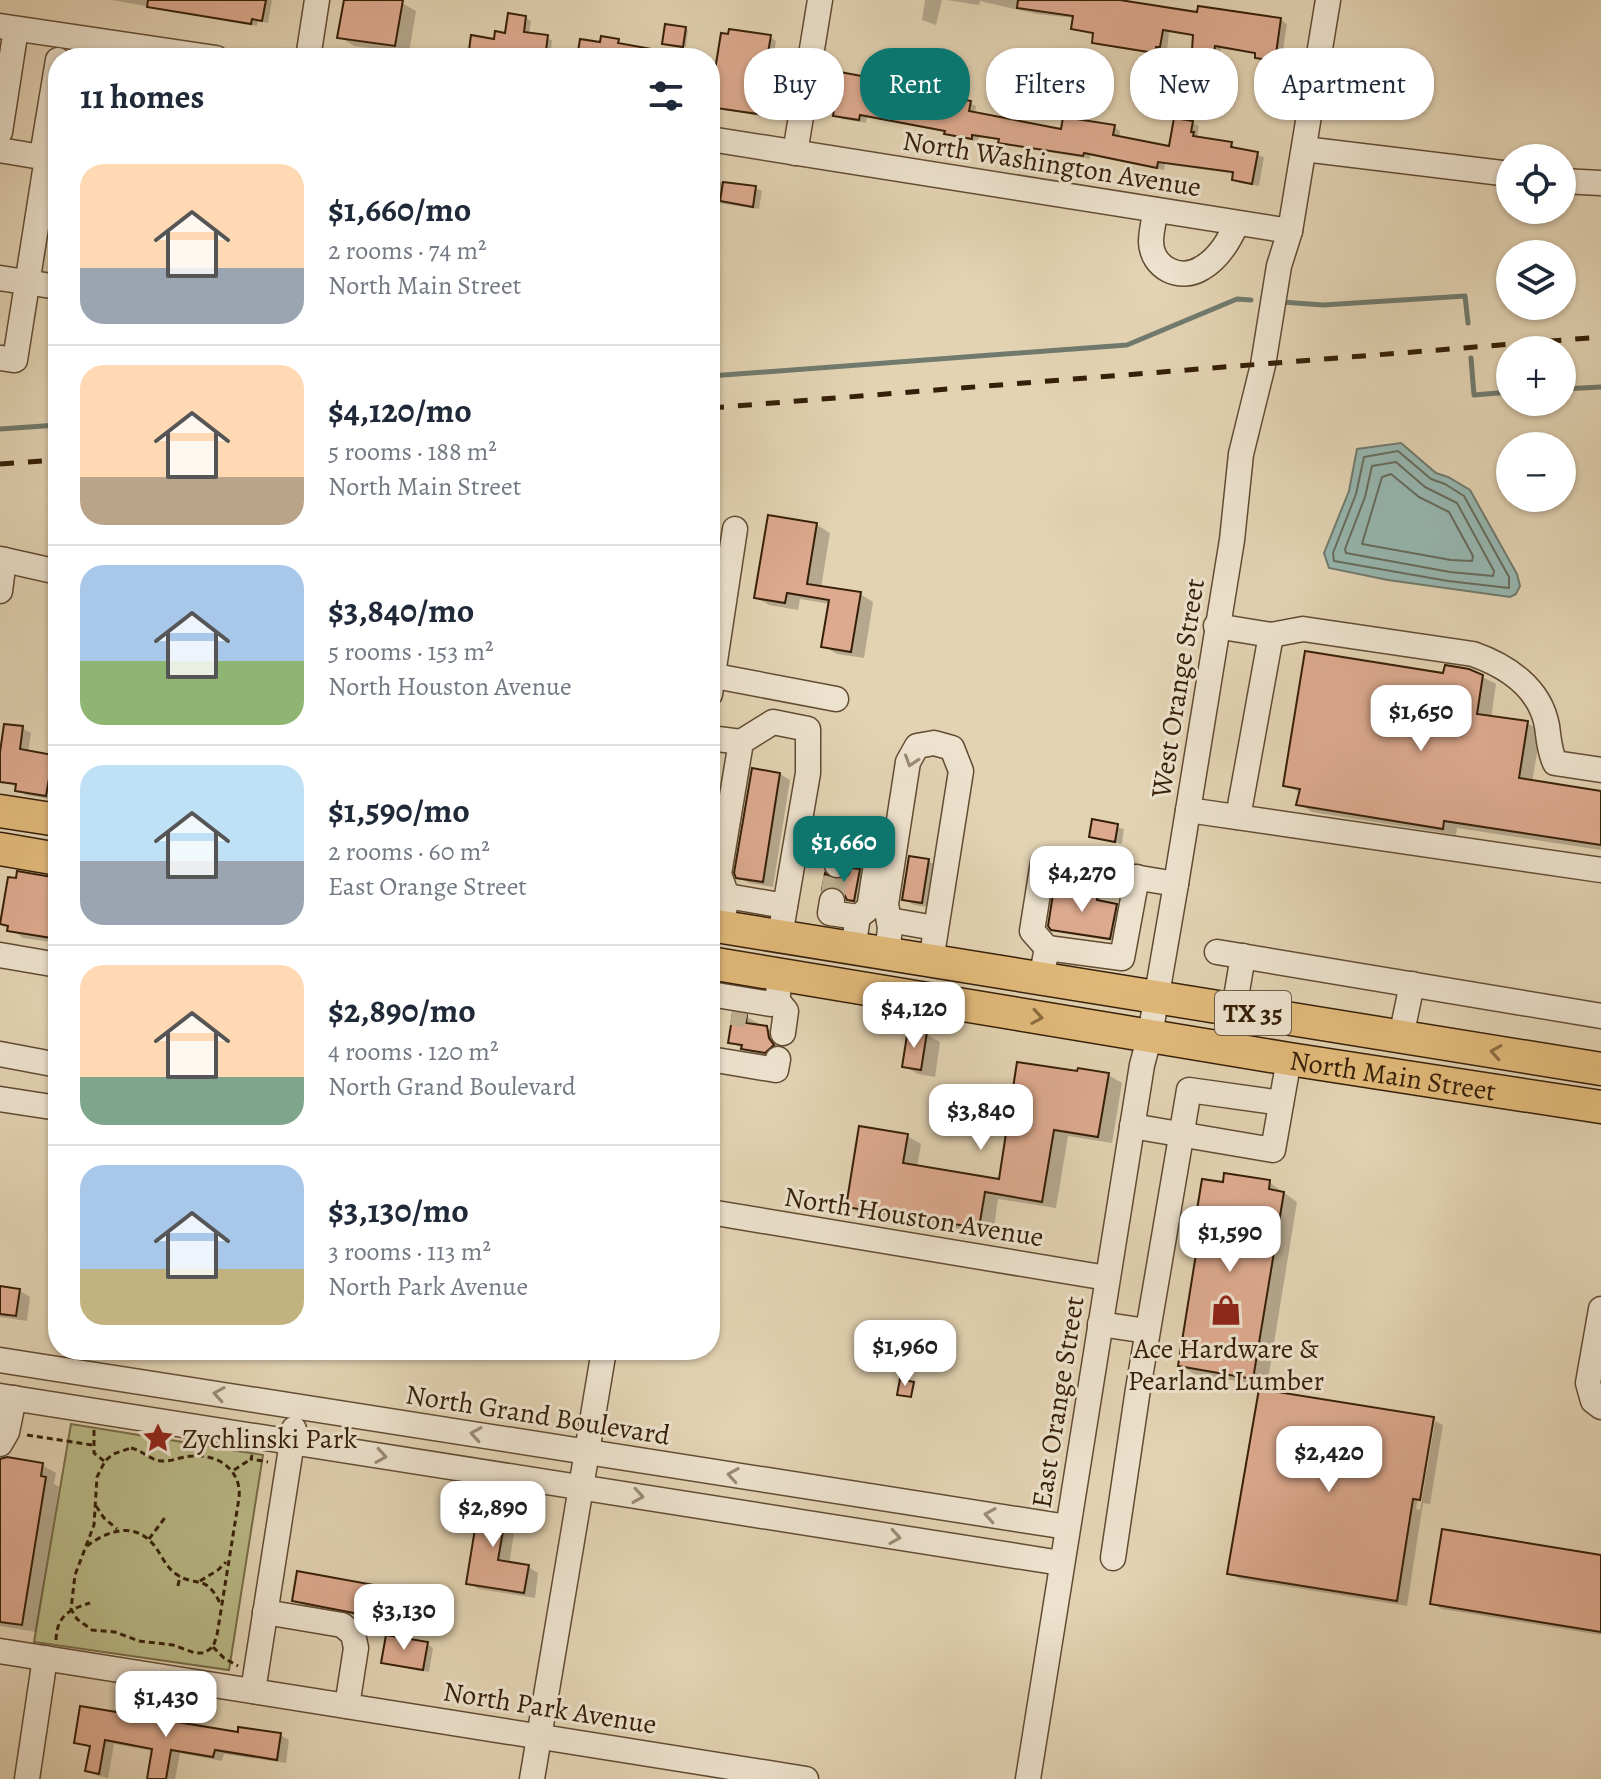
<!DOCTYPE html>
<html lang="en">
<head>
<meta charset="utf-8">
<style>
  body { margin:0; font-family:Alegreya,serif; background:#f2f2f3; color:#1f2937; height:100vh; display:flex; flex-direction:column; font-size:30px; white-space:nowrap }
  * { box-sizing:border-box; margin:0 }
  p { font-size:26px; color:#747a83 }
  .icon { flex:none; width:44px; height:44px; fill:none; stroke:currentColor; stroke-width:2; stroke-linecap:round; stroke-linejoin:round }
  .map { position:relative; flex:1; overflow:hidden }
  .side { position:absolute; left:48px; top:48px; width:672px; height:1312px; display:flex; flex-direction:column; background:#fff; border-radius:32px; box-shadow:0 2px 6px #0004 }
  .side>* { flex:none }
  .guide { position:absolute; left:744px; top:48px; width:736px; height:72px; display:flex; gap:16px }
  .controls { position:absolute; left:1496px; top:144px; display:grid; gap:16px }
  .controls a { display:grid; place-items:center; width:80px; height:80px; border-radius:50%; background:#fff; box-shadow:0 2px 6px #0004; font-size:40px }
  .price { position:absolute; translate:-50% -68px; padding:0 18px; border-radius:16px; background:#fff; color:#222; font-size:26px; line-height:52px; filter:drop-shadow(0 2px 4px #0008) }
  .price::after { content:''; position:absolute; left:50%; top:48px; width:24px; height:18px; margin-left:-12px; background:inherit; clip-path:polygon(0 0,100% 0,50% 100%) }
  .price.current { background:#0f766e; color:#fff }
  ul { padding:0; list-style:none }
  li { display:flex; align-items:center; gap:24px; height:200px; padding:0 32px }
  li+li { border-top:2px solid #e0e1e3 }
  li span { display:grid; place-items:center; flex:none; width:224px; height:160px; border-radius:24px; color:#555 }
  li>.icon { margin-inline-start:auto }
  span .icon { width:96px; height:96px; fill:#fffc; stroke-width:1 }
  li b { font-size:34px }
  h2 { display:flex; justify-content:space-between; align-items:center; height:96px; padding:0 32px; font-size:34px }
  .chip { padding:0 28px; border-radius:32px; background:#fff; box-shadow:0 2px 6px #0004; font-size:28px; line-height:72px }
  .chip.current { background:#0f766e; color:#fff }
  .map>svg:first-child { display:block }
</style>
</head>
<body>
<div class="map">
<svg width="1601" height="1779" viewBox="0 0 1601 1779">
  <rect width="100%" height="100%" fill="#e3d3b3"/>
  <filter id="stains"><feTurbulence type="fractalNoise" baseFrequency=".0025" numOctaves="4"/><feColorMatrix values="0 0 0 0 .2 0 0 0 0 .09 0 0 0 0 .02 0 0 0 .5 -.17"/></filter>
  <radialGradient id="worn" r=".72"><stop offset=".6" stop-color="#630" stop-opacity="0"/><stop offset="1" stop-color="#630" stop-opacity=".3"/></radialGradient>
  <path fill="#babb88" stroke="#786d48" stroke-width="2" d="M71,1424L263,1455L229,1670L34,1642Z"/>
  <path fill="#96b7b1" stroke="#707a6d" stroke-width="2" d="M1401,443L1436,473L1448,477L1470,490L1517,574L1520,586L1516,594L1510,597L1388,580L1329,568L1324,553L1349,491L1357,449Z"/>
  <g fill="#0003">
    <path d="M112,0H272L268,23L258,21L257,26Z"/>
    <path d="M346,0H390L402,3L416,11L409,53L354,46L340,37Z"/>
    <path d="M925,0H942L936,25L922,20Z"/>
    <path d="M947,0H1109L1198,14L1199,8L1281,20L1287,24L1281,63L1263,60L1257,54L1221,48L1215,84L1195,78L1199,52L1195,36L1169,32L1167,50L1162,49L1161,55L1100,45L1094,42L1095,34L1073,28L1075,18L1037,14L980,1L979,5Z"/>
    <path d="M526,18L531,21L529,35L552,40L550,58H528L529,55L507,52L506,58H470L506,36Z"/>
    <path d="M686,29L688,30L686,47L664,43Z"/>
    <path d="M770,37L776,41L764,116L724,110L718,106V104L711,100Z"/>
    <path d="M866,78L872,82L870,96L950,110L970,103L976,106L975,114L1063,131L1076,116L1082,122L1114,127L1120,131L1119,138L1171,148L1192,123L1199,126L1197,137L1231,144L1237,150L1264,157L1259,186L1240,183L1234,179L1235,174L1165,164L1164,170L1090,155V159L1007,145L1001,140L979,137L978,141L953,137L945,132L867,117L866,123L842,119L836,115Z"/>
    <path d="M710,180L755,188L762,191L759,209L710,202Z"/>
    <path d="M769,517L817,525L830,533L821,588L860,594L873,602L864,658L837,654L823,646L830,604L800,599L798,610L769,605L756,597Z"/>
    <path d="M1445,675H1479L1496,684L1491,718L1527,723L1541,731L1532,782L1601,793V850L1457,828L1456,835L1312,812L1299,804L1301,793L1285,785Z"/>
    <path d="M22,728L31,733L28,753L58,760L55,800L26,795L17,790L18,787L0,781V765Z"/>
    <path d="M754,770L780,774L790,780L773,887L749,883L738,877Z"/>
    <path d="M1094,822L1124,829L1122,844L1091,836Z"/>
    <path d="M928,861L939,867L932,908L914,905L904,899Z"/>
    <path d="M859,871L870,877L859,905L848,899L845,892L834,895L824,889L826,876L836,882Z"/>
    <path d="M58,880V943L23,938L2,923Z"/>
    <path d="M1098,893L1101,895L1100,903L1120,908L1114,940L1052,928L1075,899Z"/>
    <path d="M734,1015L747,1017L781,1036L787,1054L780,1060L758,1056L730,1042Z"/>
    <path d="M926,1034L940,1042L935,1077L918,1074L904,1066Z"/>
    <path d="M1079,1073L1108,1075L1122,1083L1112,1143L1068,1136L1056,1208L998,1199L993,1234L862,1214L848,1206L907,1136L921,1144L917,1168L1000,1181Z"/>
    <path d="M1269,1182L1297,1202L1267,1386L1194,1374L1180,1365L1198,1255L1192,1252L1225,1184Z"/>
    <path d="M0,1288L20,1291L30,1297L27,1321L0,1317Z"/>
    <path d="M217,1350H258L256,1359Z"/>
    <path d="M1261,1391L1435,1420H1431L1416,1509L1420,1510L1435,1421L1443,1425L1430,1504L1423,1503L1407,1606L1240,1579L1229,1573Z"/>
    <path d="M0,1461L42,1465L56,1473L54,1484L59,1487L36,1632L0,1626Z"/>
    <path d="M508,1498L519,1504L509,1564L528,1567L538,1573L535,1598L479,1589L468,1583Z"/>
    <path d="M1601,1557V1635L1442,1609L1432,1603Z"/>
    <path d="M374,1587L384,1593L379,1620L305,1606L294,1600Z"/>
    <path d="M427,1644L433,1648L429,1672L390,1665L383,1662Z"/>
    <path d="M81,1708L239,1734L280,1735L289,1740L286,1763L224,1754L222,1761L180,1753L175,1779H149L154,1751L114,1744L108,1778L96,1775L87,1770L91,1748L76,1742Z"/>
  </g>
  <g fill="none" stroke-linecap="round" stroke-linejoin="round">
    <g stroke="#666b5c" stroke-width="2">
      <path d="M1398,451L1431,479L1445,484L1464,496L1509,577V588L1448,581L1334,561L1333,553L1356,494L1364,457Z"/>
      <path d="M1396,462L1425,487L1457,503L1494,571L1493,576L1450,572L1346,553L1345,549L1365,497L1372,466Z"/>
      <path d="M1391,474L1419,497L1449,512L1473,556L1472,561L1451,560L1362,544L1382,477Z"/>
    </g>
    <g stroke="#707a6d" stroke-width="5">
      <path d="M1282,302L1323,305L1465,296L1468,323"/>
      <path d="M1471,358L1474,395L1510,392"/>
      <path d="M710,376L1127,345L1237,299L1251,300"/>
      <path d="M1562,389L1601,387"/>
      <path d="M0,429L58,425"/>
    </g>
  </g>
  <g fill="#deaa8f" stroke="#361f08" stroke-width="2">
    <path d="M148,0H266L262,21L252,19L251,24L147,7Z"/>
    <path d="M344,0H403L395,46L337,38Z"/>
    <path d="M1018,0H1120L1197,12L1198,6L1281,18L1275,61L1255,58V53L1215,46L1209,82L1193,79L1197,51L1192,50L1193,35L1163,30L1160,47H1156L1155,53L1092,43L1093,33L1071,29L1073,16L1017,8Z"/>
    <path d="M508,13L526,16L524,32L548,35L545,58H526L527,54L502,50L501,58H468L471,35L494,39L495,31L505,33Z"/>
    <path d="M665,24L686,27L683,47L662,44Z"/>
    <path d="M729,29L771,35L758,114L716,108V102L710,101L721,33L728,34Z"/>
    <path d="M601,36L619,39L618,43L663,51V58H577L580,39L600,42Z"/>
    <path d="M840,72L867,77L864,93L948,107L950,97L971,101L969,111L1061,129L1064,112L1077,114L1076,119L1115,125L1113,135L1169,146L1174,118L1193,121L1191,132H1194L1193,136L1232,142L1231,147L1258,152L1252,184L1232,180L1233,172L1158,162L1157,168L1084,153L1083,156L998,143L999,139L972,135V139L944,134L945,131L860,115L859,120L833,116Z"/>
    <path d="M723,182L756,186L753,207L720,201Z"/>
    <path d="M768,515L817,523L807,584L861,592L851,652L821,647L829,600L787,593L785,603L754,598Z"/>
    <path d="M1305,651L1443,673L1445,665L1469,669L1483,675L1477,714L1528,721L1519,778L1601,791V845L1444,821L1443,829L1296,805L1300,789L1283,786Z"/>
    <path d="M4,724L23,726L20,749L53,755L46,796L15,791L16,784L0,782V752Z"/>
    <path d="M752,768L780,773L763,882L736,878L734,873Z"/>
    <path d="M1092,819L1118,824L1115,842L1089,837Z"/>
    <path d="M909,856L929,859L922,903L902,900Z"/>
    <path d="M852,868L860,869L854,901L847,900L842,890L835,886L822,890L825,873L834,880L842,879L848,875Z"/>
    <path d="M17,871L58,878V939L7,931L8,926L0,924L8,877L16,878Z"/>
    <path d="M1075,887L1098,891L1097,900L1117,904L1110,939L1051,930L1048,926L1053,894L1073,897Z"/>
    <path d="M733,1013L747,1015L746,1023L767,1026L769,1038L774,1045L765,1053L741,1049L742,1045L728,1043Z"/>
    <path d="M908,1029L927,1032L921,1070L902,1067Z"/>
    <path d="M1017,1062L1077,1071L1078,1068L1109,1073L1098,1137L1054,1130L1042,1202L985,1192L979,1228L846,1207L859,1126L908,1134L903,1163L999,1179Z"/>
    <path d="M1224,1173L1270,1180L1269,1189L1284,1192L1253,1379L1178,1366L1196,1254L1190,1253L1202,1179L1223,1182Z"/>
    <path d="M0,1286L20,1289L16,1316L0,1314Z"/>
    <path d="M900,1379L914,1382L911,1397L897,1395Z"/>
    <path d="M1259,1389L1434,1417L1420,1500L1413,1499L1397,1601L1227,1574Z"/>
    <path d="M7,1457L43,1463L41,1476L46,1477L22,1625L0,1622V1459Z"/>
    <path d="M481,1492L509,1496L498,1560L529,1565L524,1593L466,1584Z"/>
    <path d="M1442,1529L1601,1555V1632L1430,1604Z"/>
    <path d="M297,1571L374,1585L369,1616L292,1601Z"/>
    <path d="M386,1635L428,1642L423,1670L381,1663Z"/>
    <path d="M80,1706L238,1732V1727L281,1733L277,1760L215,1750L213,1757L171,1750L166,1779H147L152,1749L105,1740L99,1774L85,1771L90,1746L74,1743Z"/>
  </g>
  <g fill="none" stroke-linecap="round" stroke-linejoin="round">
    <g stroke="#c0af91" stroke-width="24" stroke-dasharray="24 12" stroke-linecap="butt">
      <path d="M832,901L837,865"/>
      <path d="M732,1013L747,1016"/>
    </g>
    <defs>
      <g id="minor">
        <path d="M0,26L216,58"/>
        <path d="M308,58L317,0"/>
        <path d="M0,132L16,29"/>
        <path d="M710,139L1290,231"/>
        <path d="M1304,149L1510,174"/>
        <path d="M0,150L47,158"/>
        <path d="M795,153L820,0"/>
        <path d="M1562,181L1601,183"/>
        <path d="M1156,210C1154,220 1151,231 1151,242C1152,268 1180,282 1202,268C1218,259 1230,239 1237,223"/>
        <path d="M0,278L58,287"/>
        <path d="M0,358L15,360L47,158L44,144L58,60"/>
        <path d="M0,559L58,572"/>
        <path d="M0,591L4,560"/>
        <path d="M1216,626L1271,635L1303,629L1473,654C1507,666 1540,688 1547,726C1549,740 1549,750 1555,763L1601,770"/>
        <path d="M710,675L836,699"/>
        <path d="M710,694L735,529"/>
        <path d="M710,738L741,742"/>
        <path d="M1188,810L1601,870"/>
        <path d="M1238,817L1271,635"/>
        <path d="M837,865L840,846L878,851L870,903L868,909L858,917L853,948"/>
        <path d="M727,896L785,906"/>
        <path d="M832,901L830,913L858,917"/>
        <path d="M889,920L935,928"/>
        <path d="M721,927L727,896L719,874L741,742L773,722L808,729V773L780,936"/>
        <path d="M1047,948L1122,958L1137,877"/>
        <path d="M1217,952L1601,1016"/>
        <path d="M887,954L890,928L886,904L908,762L917,746L934,743L952,748L961,771L931,961"/>
        <path d="M0,955L58,965"/>
        <path d="M1041,979L1047,948L1032,931L1043,862L1176,884"/>
        <path d="M710,994L771,1004L777,1000L781,975"/>
        <path d="M777,1000L786,1011L783,1033"/>
        <path d="M1234,1009L1243,956"/>
        <path d="M1401,1037L1412,984"/>
        <path d="M0,1054L58,1065"/>
        <path d="M710,1059L776,1070L778,1059"/>
        <path d="M0,1099L58,1108"/>
        <path d="M1132,1126L1273,1150L1289,1059"/>
        <path d="M710,1212L1107,1278"/>
        <path d="M1601,1309L1588,1383L1593,1401L1601,1407"/>
        <path d="M1100,1324L1147,1331"/>
        <path d="M0,1360L1067,1527"/>
        <path d="M0,1396L1061,1563"/>
        <path d="M0,1444L7,1432L14,1398"/>
        <path d="M1113,1558L1138,1389L1189,1090L1281,1103"/>
        <path d="M265,1612L342,1625L353,1634L356,1648L347,1706"/>
        <path d="M0,1651L806,1779"/>
        <path d="M253,1691L294,1429"/>
        <path d="M27,1779L45,1658"/>
        <path d="M532,1779L604,1350"/>
        <path d="M1028,1779L1142,1065L1150,1035L1176,884L1232,540L1241,454L1263,365L1279,266L1290,231L1328,0"/>
      </g>
      <g id="major">
        <path d="M0,811L58,820"/>
        <path d="M0,849L58,859"/>
        <path d="M710,925L1601,1069"/>
        <path id="s1" d="M710,963L1289,1059L1601,1107"/>
      </g>
    </defs>
    <use href="#minor" stroke="#614c33" stroke-width="27"/>
    <use href="#major" stroke="#361f08" stroke-width="35"/>
    <g stroke="#361f08" stroke-width="3" stroke-dasharray="6 4" stroke-linecap="butt">
      <path d="M94,1430V1453L104,1461"/>
      <path d="M27,1435L92,1445"/>
      <path d="M131,1448C142,1450 150,1460 161,1461C172,1462 182,1456 193,1456C219,1454 242,1471 239,1498L217,1635L213,1647L204,1653H195L173,1645L139,1641L115,1632L92,1630L77,1619L71,1609L75,1575L94,1525L97,1477L105,1461L113,1454Z"/>
      <path d="M252,1455L251,1459L268,1462"/>
      <path d="M234,1470L251,1459"/>
      <path d="M96,1506L104,1518L117,1529"/>
      <path d="M149,1539L167,1515"/>
      <path d="M87,1546C104,1533 130,1522 149,1540C160,1549 163,1565 176,1574C197,1588 205,1573 220,1603"/>
      <path d="M200,1581L218,1570L226,1562"/>
      <path d="M178,1586L180,1576"/>
      <path d="M56,1640C57,1616 68,1610 90,1603"/>
      <path d="M213,1647L224,1658L238,1666"/>
    </g>
    <use href="#minor" stroke="#ede2ce" stroke-width="24"/>
    <use href="#major" stroke="#e2ba7a" stroke-width="32"/>
    <g stroke="#361f08" stroke-width="5" stroke-dasharray="14 14" stroke-linecap="butt">
      <path d="M710,408L1601,337"/>
      <path d="M0,464L58,460"/>
    </g>
  </g>
  <defs><path id="oneway-chevron" d="M-2-3.5L2.5 0L-2 3.5" fill="none" stroke-width="1.6" stroke-linecap="round" stroke-linejoin="round" transform="scale(2)"/></defs>
  <g stroke="#9b8a75">
    <use href="#oneway-chevron" transform="translate(911 761) rotate(108)"/>
    <use href="#oneway-chevron" transform="translate(219 1394) rotate(-171)"/>
    <use href="#oneway-chevron" transform="translate(476 1434) rotate(-171)"/>
    <use href="#oneway-chevron" transform="translate(381 1456) rotate(9)"/>
    <use href="#oneway-chevron" transform="translate(733 1475) rotate(-171)"/>
    <use href="#oneway-chevron" transform="translate(638 1496) rotate(9)"/>
    <use href="#oneway-chevron" transform="translate(990 1515) rotate(-171)"/>
    <use href="#oneway-chevron" transform="translate(895 1537) rotate(9)"/>
  </g>
  <g stroke="#8c6c41">
    <use href="#oneway-chevron" transform="translate(1037 1017) rotate(9)"/>
    <use href="#oneway-chevron" transform="translate(1496 1052) rotate(-171)"/>
  </g>
  <defs>
    <symbol id="shop-bare" viewBox="-9 -9 18 18"><path d="M-5-2.5h2.3a2.7 3.5 0 0 1 5.4 0H5L5.5 6h-11ZM-1.5-2.5h3a1.5 2.3 0 0 0-3 0Z" fill="#8f2418" stroke="#ede2ce" stroke-width="2.5" paint-order="stroke"/></symbol>
    <symbol id="sight-bare" viewBox="-9 -9 18 18"><path d="M0-6L1.8-2.2L6-1.7L2.9 1.2L3.7 5.4L0 3.3L-3.7 5.4L-2.9 1.2L-6-1.7L-1.8-2.2Z" fill="#8f2418" stroke="#ede2ce" stroke-width="2.5" paint-order="stroke"/></symbol>
  </defs>
  <g fill-rule="evenodd">
    <use href="#shop-bare" x="1204" y="1288" width="44" height="44"/>
    <use href="#sight-bare" x="136" y="1416" width="44" height="44"/>
  </g>
  <g text-anchor="middle" stroke-width="6" stroke-linejoin="round" paint-order="stroke">
    <rect fill="#ede2ce" stroke="#6d5a43" stroke-width="2" x="1215" y="991" width="76" height="44" rx="6"/>
    <g font-size="26" font-weight="bold" fill="#361f08">
      <text x="1253" y="1022">TX 35</text>
    </g>
    <g font-size="28" fill="#361f08" stroke="#ede2ce">
      <text transform="translate(1052 163) rotate(9)" y="10">North Washington Avenue</text>
      <text transform="translate(1177 688) rotate(-81)" y="10">West Orange Street</text>
      <text dy="10" stroke="none"><textPath href="#s1" startOffset="692">North Main Street</textPath></text>
      <text transform="translate(914 1216) rotate(9)" y="10">North Houston Avenue</text>
      <text transform="translate(1057 1402) rotate(-81)" y="10">East Orange Street</text>
      <text transform="translate(538 1414) rotate(9)" y="10">North Grand Boulevard</text>
      <text transform="translate(550 1707) rotate(9)" y="10">North Park Avenue</text>
    </g>
    <g font-size="28" fill="#361f08" stroke="#ede2ce">
      <text x="1226" y="1358">Ace Hardware &amp;<tspan x="1226" dy="32">Pearland Lumber</tspan></text>
      <text x="182" y="1448" text-anchor="start">Zychlinski Park</text>
    </g>
  </g>
  <rect width="100%" height="100%" filter="url(#stains)"/>
  <rect width="100%" height="100%" fill="url(#worn)"/>
</svg>
<div class="controls">
<a><svg class="icon" aria-label="locate" viewBox="0 0 24 24"><circle cx="12" cy="12" r="6"/><path d="M12 2v4M12 18v4M2 12h4M18 12h4"/></svg></a>
<a><svg class="icon" aria-label="layers" viewBox="0 0 24 24"><path d="M12 4l9 5-9 5-9-5zM3 14l9 5 9-5"/></svg></a>
<a>+</a>
<a>−</a>
</div>
<b class="price" style="left:1421px;top:753px">$1,650</b>
<b class="price current" style="left:844px;top:884px">$1,660</b>
<b class="price" style="left:1082px;top:914px">$4,270</b>
<b class="price" style="left:914px;top:1050px">$4,120</b>
<b class="price" style="left:981px;top:1152px">$3,840</b>
<b class="price" style="left:1230px;top:1274px">$1,590</b>
<b class="price" style="left:905px;top:1388px">$1,960</b>
<b class="price" style="left:1329px;top:1494px">$2,420</b>
<b class="price" style="left:493px;top:1549px">$2,890</b>
<b class="price" style="left:404px;top:1652px">$3,130</b>
<b class="price" style="left:166px;top:1739px">$1,430</b>
<div class="guide">
<a class="chip">Buy</a>
<a class="chip current">Rent</a>
<a class="chip">Filters</a>
<a class="chip">New</a>
<a class="chip">Apartment</a>
</div>
<section class="side">
<h2>11 homes<svg class="icon" aria-label="filters" viewBox="0 0 24 24"><path d="M4 7h16M4 17h16"/><circle cx="9" cy="7" r="2"/><circle cx="15" cy="17" r="2"/></svg></h2>
<ul>
<li><span style="background:linear-gradient(#ffd9b3 65%,#9aa5b1 0)"><svg class="icon" aria-label="home" viewBox="0 0 24 24"><path d="M3 11l9-7 9 7M6 9v11h12V9"/></svg></span><div><b>$1,660/mo</b><p>2 rooms · 74 m²</p><p>North Main Street</p></div></li>
<li><span style="background:linear-gradient(#ffd9b3 70%,#b9a48a 0)"><svg class="icon" aria-label="home" viewBox="0 0 24 24"><path d="M3 11l9-7 9 7M6 9v11h12V9"/></svg></span><div><b>$4,120/mo</b><p>5 rooms · 188 m²</p><p>North Main Street</p></div></li>
<li><span style="background:linear-gradient(#a9c7e8 60%,#8fb573 0)"><svg class="icon" aria-label="home" viewBox="0 0 24 24"><path d="M3 11l9-7 9 7M6 9v11h12V9"/></svg></span><div><b>$3,840/mo</b><p>5 rooms · 153 m²</p><p>North Houston Avenue</p></div></li>
<li><span style="background:linear-gradient(#bfe0f5 60%,#9aa5b1 0)"><svg class="icon" aria-label="home" viewBox="0 0 24 24"><path d="M3 11l9-7 9 7M6 9v11h12V9"/></svg></span><div><b>$1,590/mo</b><p>2 rooms · 60 m²</p><p>East Orange Street</p></div></li>
<li><span style="background:linear-gradient(#ffd9b3 70%,#7fa58c 0)"><svg class="icon" aria-label="home" viewBox="0 0 24 24"><path d="M3 11l9-7 9 7M6 9v11h12V9"/></svg></span><div><b>$2,890/mo</b><p>4 rooms · 120 m²</p><p>North Grand Boulevard</p></div></li>
<li><span style="background:linear-gradient(#a9c7e8 65%,#c2b280 0)"><svg class="icon" aria-label="home" viewBox="0 0 24 24"><path d="M3 11l9-7 9 7M6 9v11h12V9"/></svg></span><div><b>$3,130/mo</b><p>3 rooms · 113 m²</p><p>North Park Avenue</p></div></li>
</ul>
</section>
</div>
</body>
</html>
